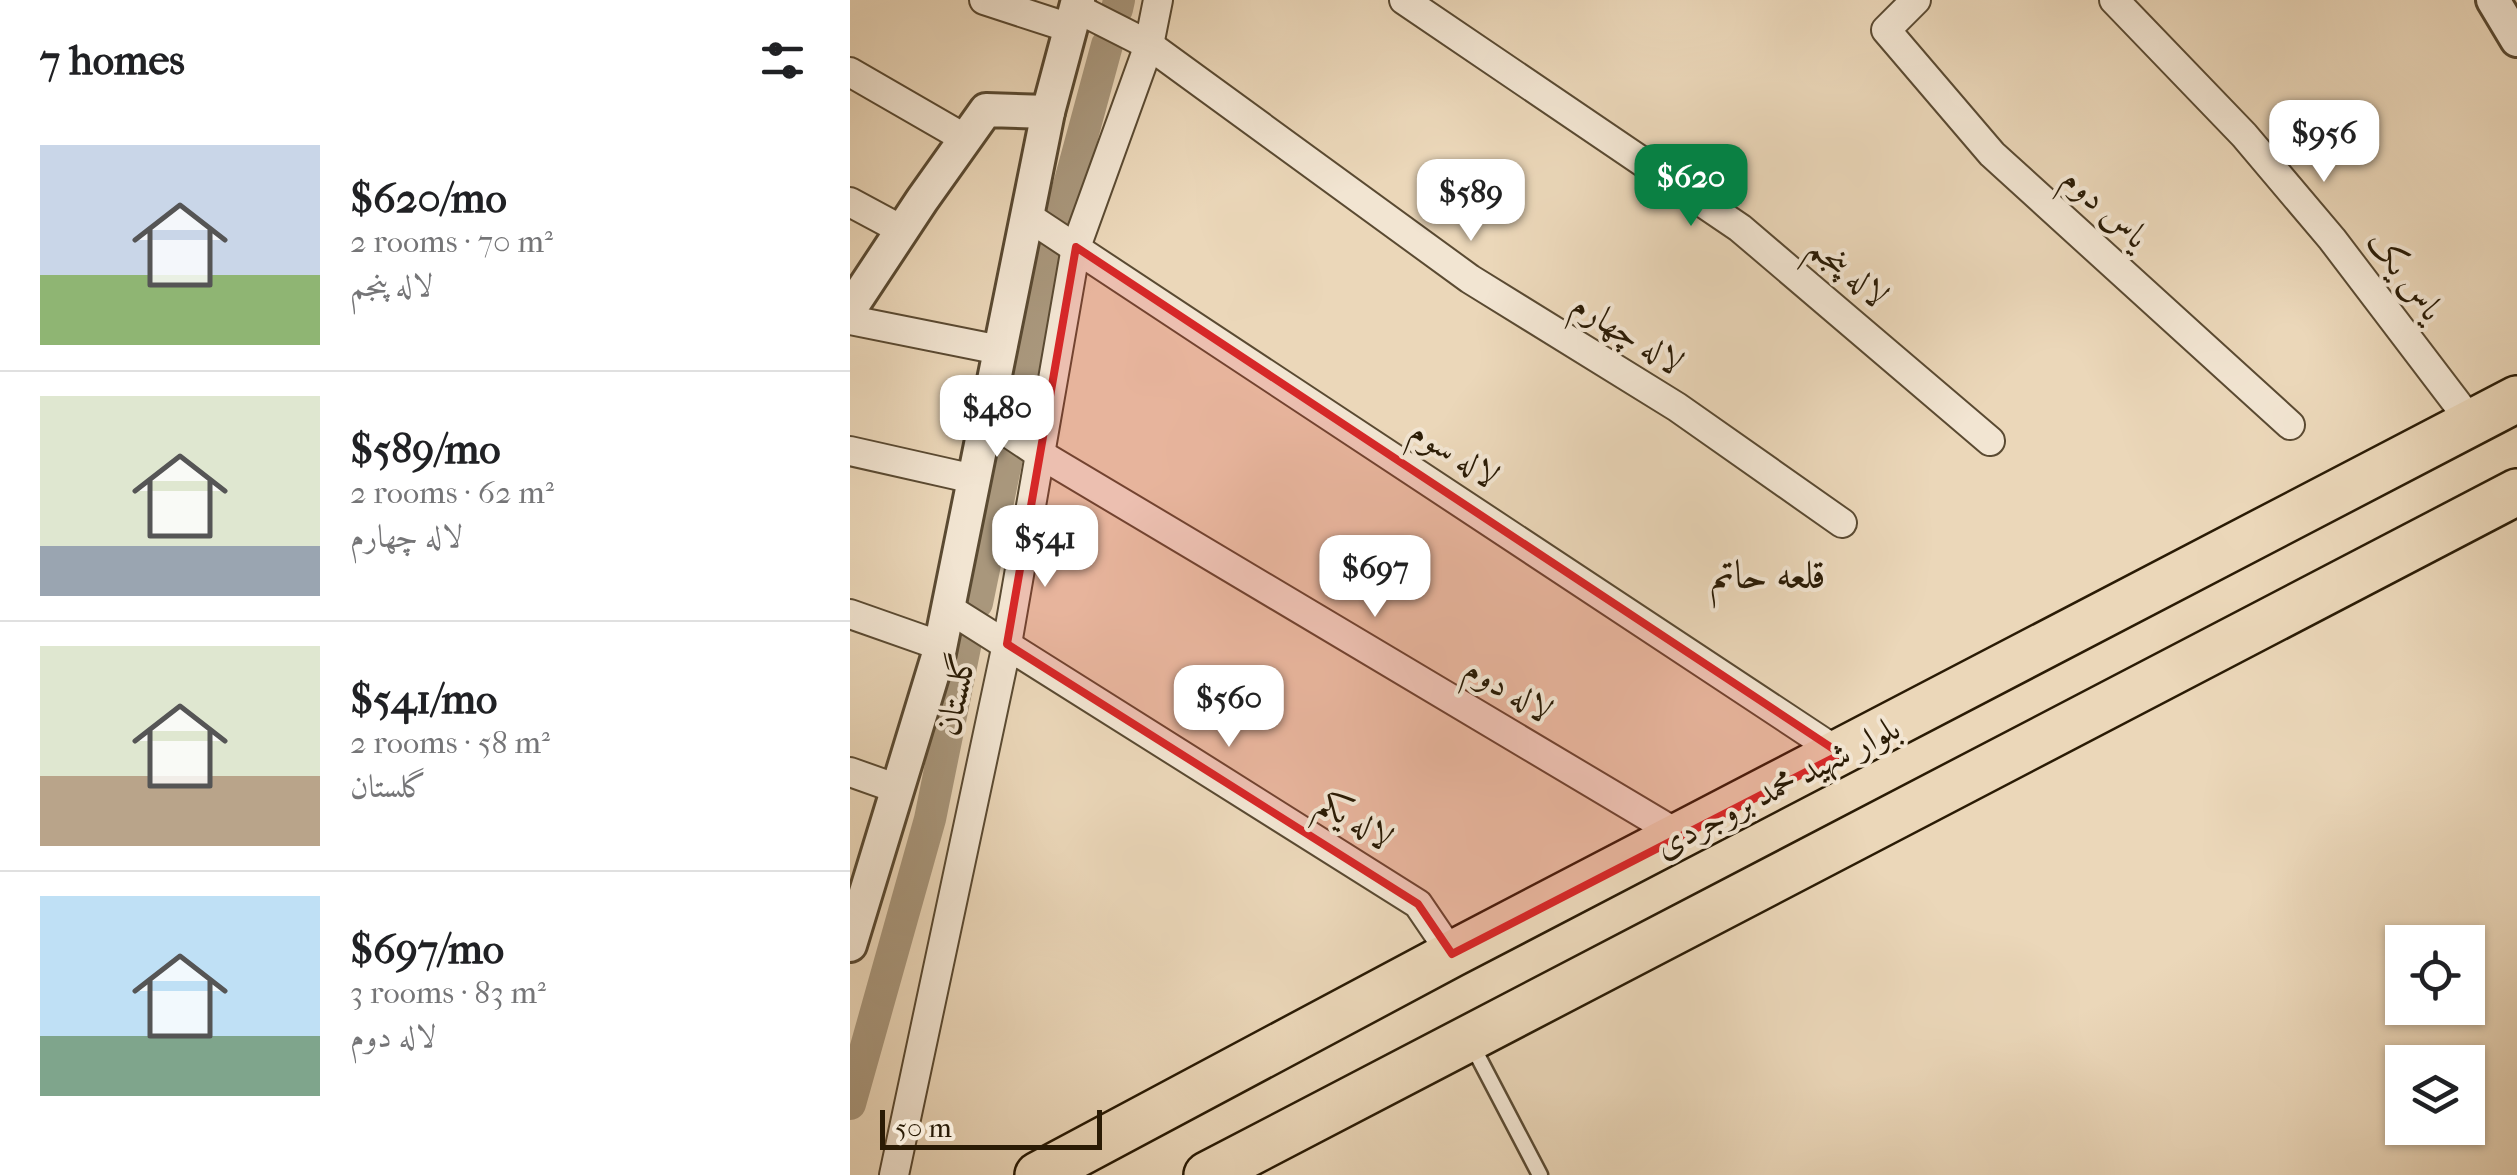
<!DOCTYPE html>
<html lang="en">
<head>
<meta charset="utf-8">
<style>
  body { margin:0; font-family:"IM FELL French Canon",Amiri,serif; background:#f6f6f6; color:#202124; height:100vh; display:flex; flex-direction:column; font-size:38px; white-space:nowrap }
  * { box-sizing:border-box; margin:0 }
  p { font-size:32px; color:#757577 }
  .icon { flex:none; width:55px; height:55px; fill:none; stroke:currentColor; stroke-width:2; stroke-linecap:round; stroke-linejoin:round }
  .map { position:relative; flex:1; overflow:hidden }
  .panel { display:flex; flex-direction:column; background:#fff; width:850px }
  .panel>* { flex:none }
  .fabs { position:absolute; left:1535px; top:925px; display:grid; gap:20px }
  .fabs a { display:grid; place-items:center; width:100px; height:100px; border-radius:0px; background:#fff; box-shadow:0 2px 8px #0004; font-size:50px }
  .scale { position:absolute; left:30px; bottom:25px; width:222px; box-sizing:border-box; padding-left:10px; border:5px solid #2a1b05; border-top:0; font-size:28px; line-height:35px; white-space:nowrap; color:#2a1b05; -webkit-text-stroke:8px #f2e5d2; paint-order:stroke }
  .price { position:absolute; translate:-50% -85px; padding:0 22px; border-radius:20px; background:#fff; color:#222; font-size:32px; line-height:65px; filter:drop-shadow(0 2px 5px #0008) }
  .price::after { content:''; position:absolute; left:50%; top:60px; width:30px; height:22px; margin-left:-15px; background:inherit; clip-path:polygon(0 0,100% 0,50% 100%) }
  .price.current { background:#0b8043; color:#fff }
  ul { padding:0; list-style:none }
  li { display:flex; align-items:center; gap:30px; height:250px; padding:0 40px }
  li+li { border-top:2px solid #e0e0e0 }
  li span { display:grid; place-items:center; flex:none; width:280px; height:200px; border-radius:0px; color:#555 }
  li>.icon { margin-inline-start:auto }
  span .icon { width:120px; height:120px; fill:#fffc; stroke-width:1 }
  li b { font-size:42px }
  h2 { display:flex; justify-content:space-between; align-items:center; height:120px; padding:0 40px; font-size:42px }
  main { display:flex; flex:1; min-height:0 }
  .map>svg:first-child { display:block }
</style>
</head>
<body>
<main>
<section class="panel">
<h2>7 homes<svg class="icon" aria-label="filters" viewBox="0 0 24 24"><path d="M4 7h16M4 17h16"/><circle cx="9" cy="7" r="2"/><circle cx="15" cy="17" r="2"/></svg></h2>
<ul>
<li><span style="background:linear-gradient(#c9d6e8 65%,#8fb573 0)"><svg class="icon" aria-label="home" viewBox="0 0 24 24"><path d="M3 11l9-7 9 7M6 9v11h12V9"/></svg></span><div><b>$620/mo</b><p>2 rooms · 70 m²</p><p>لاله پنجم</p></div></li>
<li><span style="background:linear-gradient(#dfe7d0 75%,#9aa5b1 0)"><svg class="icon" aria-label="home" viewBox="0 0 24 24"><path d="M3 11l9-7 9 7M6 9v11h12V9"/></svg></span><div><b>$589/mo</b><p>2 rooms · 62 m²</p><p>لاله چهارم</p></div></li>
<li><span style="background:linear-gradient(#dfe7d0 65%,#b9a48a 0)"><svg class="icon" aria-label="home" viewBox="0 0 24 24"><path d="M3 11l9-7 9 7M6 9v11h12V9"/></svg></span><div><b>$541/mo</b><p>2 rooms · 58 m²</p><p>گلستان</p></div></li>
<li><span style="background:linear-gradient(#bfe0f5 70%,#7fa58c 0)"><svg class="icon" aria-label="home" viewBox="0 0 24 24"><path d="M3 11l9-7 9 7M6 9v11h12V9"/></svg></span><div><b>$697/mo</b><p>3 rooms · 83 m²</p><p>لاله دوم</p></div></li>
</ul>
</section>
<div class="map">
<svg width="1667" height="1175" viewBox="0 0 1667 1175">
  <rect width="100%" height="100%" fill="#ebd7b9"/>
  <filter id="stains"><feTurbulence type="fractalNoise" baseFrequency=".002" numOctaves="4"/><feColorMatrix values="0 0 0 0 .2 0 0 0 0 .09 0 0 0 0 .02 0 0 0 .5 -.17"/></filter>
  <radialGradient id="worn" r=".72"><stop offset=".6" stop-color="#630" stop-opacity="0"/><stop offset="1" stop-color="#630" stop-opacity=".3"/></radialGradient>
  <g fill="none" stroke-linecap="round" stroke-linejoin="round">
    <g stroke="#a9977c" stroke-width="32">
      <path d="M267,9L269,0"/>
      <path d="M210,218L257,45"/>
      <path d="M165,412L202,248"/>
      <path d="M127,603L158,453"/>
      <path d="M0,1104L80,819L116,642"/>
    </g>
    <defs>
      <path id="service" d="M622,1045L690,1175"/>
      <g id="minor">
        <path d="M134,0L220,28"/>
        <path d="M554,0L890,228L1140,441"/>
        <path d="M1066,0L1036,30L1142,154L1440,425"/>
        <path d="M1264,0L1394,135L1482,239L1622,423"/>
        <path d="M226,8L299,45L620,279L827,407L992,523"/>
        <path d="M0,72L116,139"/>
        <path d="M0,202L52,230"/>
        <path d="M177,216L991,754"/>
        <path d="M0,320L150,350"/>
        <path d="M136,418L190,454L831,836"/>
        <path d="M0,451L124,479"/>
        <path d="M98,608L568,904L602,954"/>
        <path d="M0,614L91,646"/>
        <path d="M0,772L48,789"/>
        <path d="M44,1175L157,644L226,247L299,45L308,0"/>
      </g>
      <g id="tertiary">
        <path d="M1643,0L1667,40"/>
        <path d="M0,309L72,200L136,110L198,112"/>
        <path d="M0,945L89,653L198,112L228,0"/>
      </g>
      <g id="trunk">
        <path d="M188,1175L602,954L1667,399"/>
        <path d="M357,1175L1667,492"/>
      </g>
    </defs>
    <use href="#service" stroke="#5a4a32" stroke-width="19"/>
    <use href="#minor" stroke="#5a4a32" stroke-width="32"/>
    <use href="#tertiary" stroke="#5a4a32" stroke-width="38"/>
    <use href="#trunk" stroke="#2a1b05" stroke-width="50"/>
    <use href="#service" stroke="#f2e5d2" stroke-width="14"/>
    <use href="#minor" stroke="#f2e5d2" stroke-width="28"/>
    <use href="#tertiary" stroke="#f2e5d2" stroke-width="32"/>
    <use href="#trunk" stroke="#ebd7b9" stroke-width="45"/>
  </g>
  <path fill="#d62828" fill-opacity="0.2" stroke="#d62828" stroke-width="8" stroke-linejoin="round" d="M226,247L991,754L602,954L568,904L157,644Z"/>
  <g text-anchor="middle" stroke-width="8" stroke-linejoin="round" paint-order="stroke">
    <g font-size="35" fill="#2a1b05" stroke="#f2e5d2">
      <text transform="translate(1256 207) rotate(42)" y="12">یاس دوم</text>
      <text transform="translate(999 271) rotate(40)" y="12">لاله پنجم</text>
      <text transform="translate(1556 275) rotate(53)" y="12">یاس یک</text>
      <text transform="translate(778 333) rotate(32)" y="12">لاله چهارم</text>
      <text transform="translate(605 453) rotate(33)" y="12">لاله سوم</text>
      <text transform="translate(659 689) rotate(31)" y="12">لاله دوم</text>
      <text transform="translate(105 694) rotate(-78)" y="12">گلستان</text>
      <text transform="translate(927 786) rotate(-27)" y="12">بلوار شهید محمد بروجردی</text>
      <text transform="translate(506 820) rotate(32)" y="12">لاله یکم</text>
    </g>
    <g font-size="40" fill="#2a1b05" stroke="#f2e5d2">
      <text x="918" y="588">قلعه حاتم</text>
    </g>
  </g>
  <rect width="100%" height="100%" filter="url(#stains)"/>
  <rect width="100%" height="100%" fill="url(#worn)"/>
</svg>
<div class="fabs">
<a><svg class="icon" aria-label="locate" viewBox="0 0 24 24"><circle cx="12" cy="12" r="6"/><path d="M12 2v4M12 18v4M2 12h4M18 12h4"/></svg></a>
<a><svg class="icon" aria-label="layers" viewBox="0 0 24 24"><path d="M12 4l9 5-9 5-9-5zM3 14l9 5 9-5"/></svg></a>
</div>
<div class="scale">50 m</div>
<b class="price" style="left:1474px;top:185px">$956</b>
<b class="price current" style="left:841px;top:229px">$620</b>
<b class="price" style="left:621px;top:244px">$589</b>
<b class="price" style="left:147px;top:460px">$480</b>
<b class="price" style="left:195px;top:590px">$541</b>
<b class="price" style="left:525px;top:620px">$697</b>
<b class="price" style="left:379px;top:750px">$560</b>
</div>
</main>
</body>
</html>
